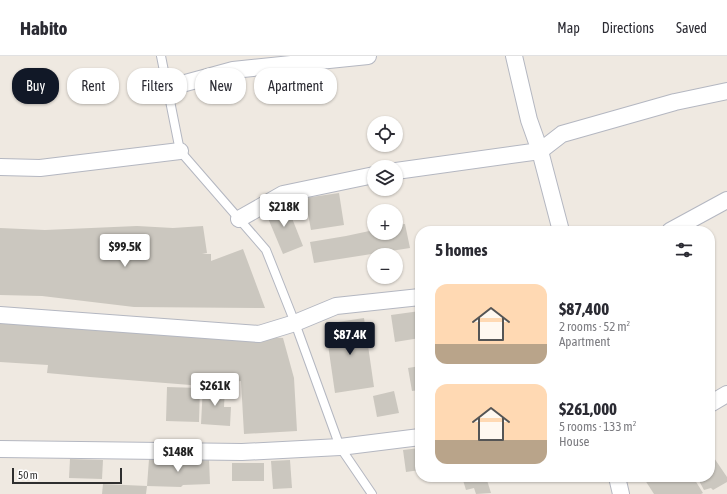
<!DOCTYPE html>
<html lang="en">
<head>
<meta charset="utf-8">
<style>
  body { margin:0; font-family:"Asap Condensed",sans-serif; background:#f2f2f3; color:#2b2b33; height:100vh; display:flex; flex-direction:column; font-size:15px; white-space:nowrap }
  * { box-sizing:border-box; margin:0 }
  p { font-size:13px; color:#7c7c81 }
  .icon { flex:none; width:22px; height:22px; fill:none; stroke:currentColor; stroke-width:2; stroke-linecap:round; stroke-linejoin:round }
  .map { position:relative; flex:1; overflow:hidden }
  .sheet { position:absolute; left:415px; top:170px; width:300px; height:256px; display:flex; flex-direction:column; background:#fff; border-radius:16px; box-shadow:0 1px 3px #0004 }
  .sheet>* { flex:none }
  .guide { position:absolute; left:12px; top:12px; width:343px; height:36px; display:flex; gap:8px }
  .buttons { position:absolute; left:367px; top:60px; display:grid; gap:8px }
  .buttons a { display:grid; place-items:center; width:36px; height:36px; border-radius:50%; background:#fff; box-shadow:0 1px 3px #0004; font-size:20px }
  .scale { position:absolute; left:12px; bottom:10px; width:110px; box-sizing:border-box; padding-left:4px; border:2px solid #2e2e2e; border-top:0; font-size:11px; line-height:14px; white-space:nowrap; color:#2e2e2e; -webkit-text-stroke:3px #fff; paint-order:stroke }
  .price { position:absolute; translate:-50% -34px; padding:0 9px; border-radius:4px; background:#fff; color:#222; font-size:13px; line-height:26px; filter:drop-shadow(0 1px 2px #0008) }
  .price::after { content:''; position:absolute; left:50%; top:24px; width:12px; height:9px; margin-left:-6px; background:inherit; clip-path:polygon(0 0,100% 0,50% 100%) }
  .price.active { background:#111827; color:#fff }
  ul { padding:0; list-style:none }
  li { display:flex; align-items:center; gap:12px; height:100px; padding:0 20px }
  li span { display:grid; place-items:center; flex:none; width:112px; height:80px; border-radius:12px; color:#555 }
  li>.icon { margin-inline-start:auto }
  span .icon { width:48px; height:48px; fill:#fffc; stroke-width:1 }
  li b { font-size:17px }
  h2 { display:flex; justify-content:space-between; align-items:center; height:48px; padding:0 20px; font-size:17px }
  .chip { padding:0 14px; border-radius:16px; background:#fff; box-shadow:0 1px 3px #0004; font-size:14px; line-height:36px }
  .chip.active { background:#111827; color:#fff }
  header { display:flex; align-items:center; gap:24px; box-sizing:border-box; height:56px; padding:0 20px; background:#fff; border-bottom:1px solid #e1e1e2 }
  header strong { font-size:19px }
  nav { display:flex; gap:22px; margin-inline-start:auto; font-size:14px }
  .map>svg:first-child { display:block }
</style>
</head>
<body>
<header>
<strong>Habito</strong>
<nav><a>Map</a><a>Directions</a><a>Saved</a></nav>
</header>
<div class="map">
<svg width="727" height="438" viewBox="0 0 727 438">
  <rect width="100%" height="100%" fill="#efe9e1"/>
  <g fill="#cbc7bf">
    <path d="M339,137L344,169L311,174L305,142Z"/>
    <path d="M286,147L303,190L283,198L265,155Z"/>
    <path d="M405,168L410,192L314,207L310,186L346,180L374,174V177H396V169Z"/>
    <path d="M137,170L173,172L203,170L207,197L202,198H211V205L243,193L265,252L134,251L42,240L0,239V172L45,174Z"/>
    <path d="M420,255V282L395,286L391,259Z"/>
    <path d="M364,262L374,331L335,337L325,268Z"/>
    <path d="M0,263L283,282L294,322L297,375L244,378L241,325L203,330L90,321L47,317L48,309L0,306Z"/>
    <path d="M420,310V334L412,335L408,312Z"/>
    <path d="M203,330L225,332L224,351H231L230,370L201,368Z"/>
    <path d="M167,331L200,332L199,366L166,365Z"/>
    <path d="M394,335L399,357L377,361L373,340Z"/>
    <path d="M420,392V414L406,416L403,394Z"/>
    <path d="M712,399L727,421V426L713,434L711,432L704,434L697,421H710V400Z"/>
    <path d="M70,403L103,404L102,423L69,422Z"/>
    <path d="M149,403L183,404L209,403L210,428L183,429L181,431L147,430Z"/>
    <path d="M290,404L292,432L273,433L271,405Z"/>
    <rect x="232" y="407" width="32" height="18"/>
    <path d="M462,421H486L491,437L476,438L474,432L466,434Z"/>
    <path d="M643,421H693L703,437L701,438H654Z"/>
    <path d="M103,428L147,430L146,438H102Z"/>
  </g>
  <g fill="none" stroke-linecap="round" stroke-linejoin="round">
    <defs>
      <path id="lane" d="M161,0L180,95L266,194L295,267L340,391L372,438"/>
      <g id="street">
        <path d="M514,0L529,64L540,95L561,175"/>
        <path d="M167,32L233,14L368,0"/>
        <path d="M0,111L40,112L180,95"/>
        <path d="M396,115L540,95L562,78L675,46L727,35"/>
        <path d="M239,163L283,138L374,119"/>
        <path d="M670,175L727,144"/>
        <path d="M0,259L259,278L295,267L336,250L420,241"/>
        <path d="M710,348L727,338"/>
        <path d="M0,393L242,396L340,391L420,381"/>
        <path d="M617,421L621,438"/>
      </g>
    </defs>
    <use href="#lane" stroke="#b4b7c1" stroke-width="10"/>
    <use href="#street" stroke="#b4b7c1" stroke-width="18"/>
    <use href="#lane" stroke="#fff" stroke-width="8"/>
    <use href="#street" stroke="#fff" stroke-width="16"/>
  </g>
</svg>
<div class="buttons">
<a><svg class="icon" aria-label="locate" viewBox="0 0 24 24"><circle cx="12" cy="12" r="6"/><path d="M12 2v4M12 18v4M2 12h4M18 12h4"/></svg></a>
<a><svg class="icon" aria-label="layers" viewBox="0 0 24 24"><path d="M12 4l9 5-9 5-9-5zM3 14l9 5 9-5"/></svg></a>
<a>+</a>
<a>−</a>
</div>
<div class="scale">50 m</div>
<b class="price" style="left:284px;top:172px">$218K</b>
<b class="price" style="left:125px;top:212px">$99.5K</b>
<b class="price active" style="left:350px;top:300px">$87.4K</b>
<b class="price" style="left:215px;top:351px">$261K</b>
<b class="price" style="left:178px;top:417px">$148K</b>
<div class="guide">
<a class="chip active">Buy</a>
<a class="chip">Rent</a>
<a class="chip">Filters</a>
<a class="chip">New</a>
<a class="chip">Apartment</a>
</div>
<section class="sheet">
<h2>5 homes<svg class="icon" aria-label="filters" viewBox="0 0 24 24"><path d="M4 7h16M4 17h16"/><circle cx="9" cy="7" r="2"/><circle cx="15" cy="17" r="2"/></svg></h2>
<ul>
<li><span style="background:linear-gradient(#ffd9b3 75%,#b9a48a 0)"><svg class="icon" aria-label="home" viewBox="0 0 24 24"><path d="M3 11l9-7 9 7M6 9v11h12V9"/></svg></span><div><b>$87,400</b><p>2 rooms · 52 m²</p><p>Apartment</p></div></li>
<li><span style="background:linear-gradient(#ffd9b3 70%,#b9a48a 0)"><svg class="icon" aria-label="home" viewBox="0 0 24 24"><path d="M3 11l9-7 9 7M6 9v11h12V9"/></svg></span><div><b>$261,000</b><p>5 rooms · 133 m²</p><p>House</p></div></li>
</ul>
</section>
</div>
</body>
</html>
